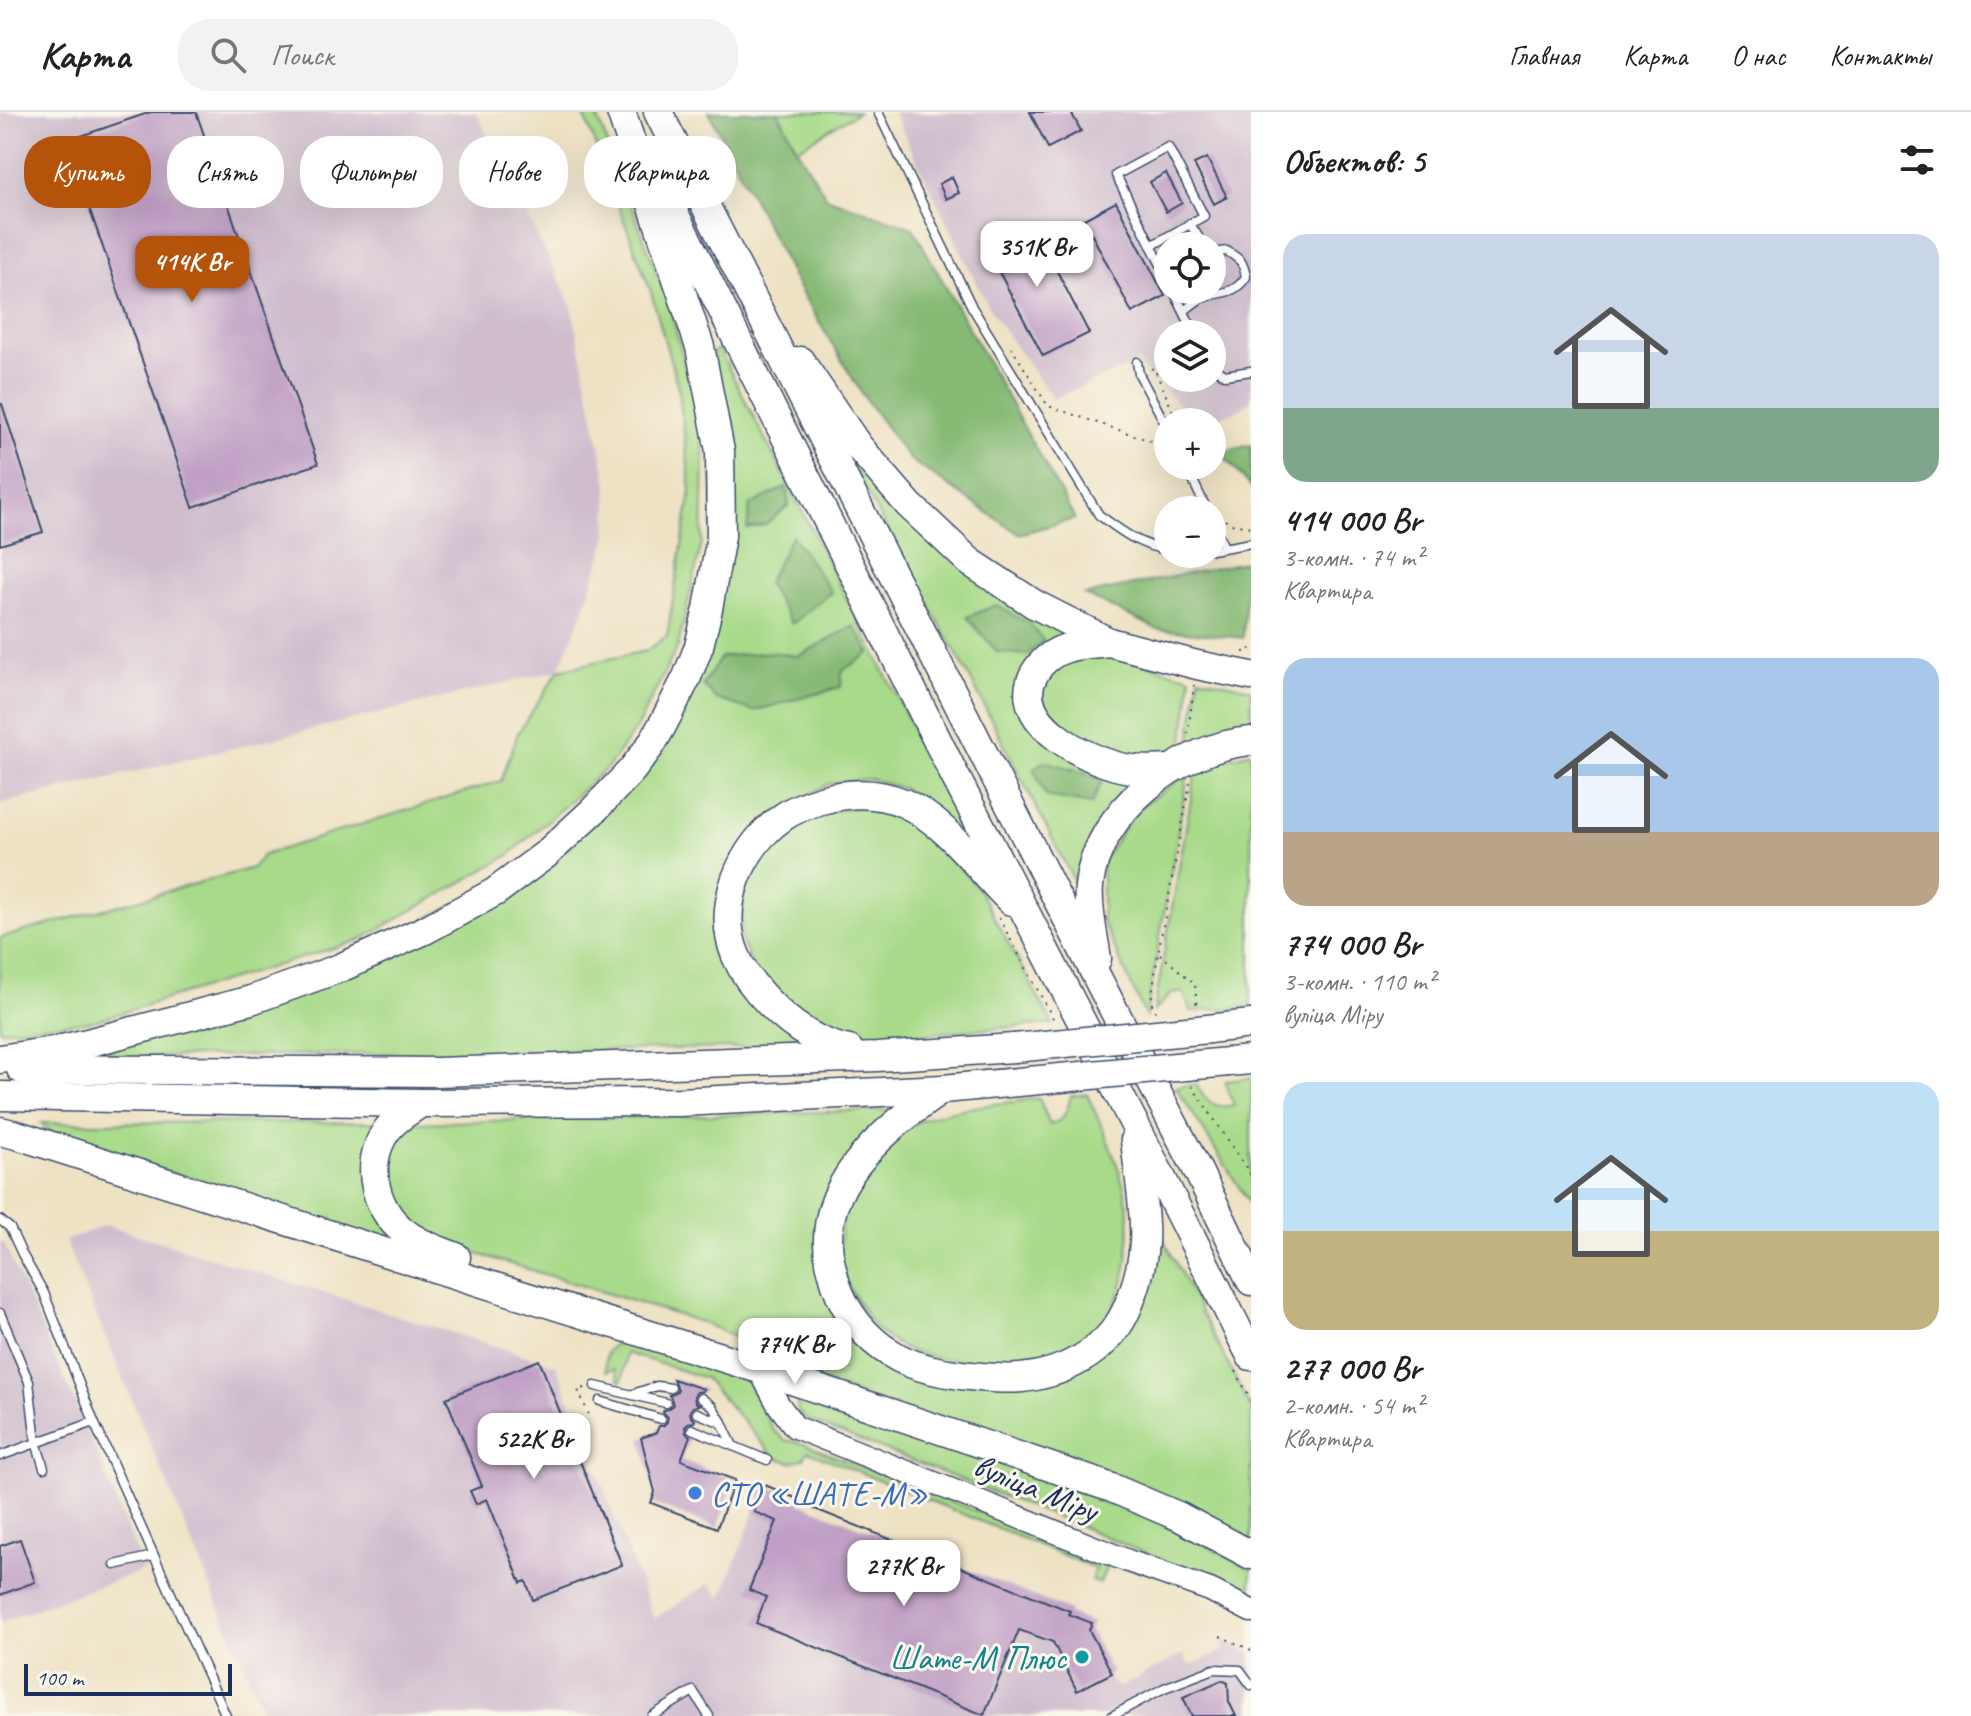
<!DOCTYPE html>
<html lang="ru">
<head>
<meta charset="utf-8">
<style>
  body { margin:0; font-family:Caveat,sans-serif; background:#f2f2f2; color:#222; height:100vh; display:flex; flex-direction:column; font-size:30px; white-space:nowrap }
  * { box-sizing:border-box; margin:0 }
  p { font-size:26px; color:#767676 }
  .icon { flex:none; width:44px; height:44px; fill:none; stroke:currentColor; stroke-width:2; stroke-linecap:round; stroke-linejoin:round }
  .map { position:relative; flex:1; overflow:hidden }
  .details { display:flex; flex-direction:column; background:#fff; width:720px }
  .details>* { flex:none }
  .hud { position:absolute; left:24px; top:24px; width:760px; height:72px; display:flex; gap:16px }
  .controls { position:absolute; left:1154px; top:120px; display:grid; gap:16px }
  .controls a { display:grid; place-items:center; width:72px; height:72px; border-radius:50%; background:#fff; box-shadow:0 8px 32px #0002; font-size:40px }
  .scale { position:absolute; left:24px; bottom:20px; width:208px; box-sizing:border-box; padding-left:8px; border:4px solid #1b2f5e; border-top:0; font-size:22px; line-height:28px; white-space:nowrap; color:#1b2f5e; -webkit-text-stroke:6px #fbf7ec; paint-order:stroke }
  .price { position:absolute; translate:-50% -68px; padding:0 18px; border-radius:16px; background:#fff; color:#222; font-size:26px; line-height:52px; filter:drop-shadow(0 2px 4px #0008) }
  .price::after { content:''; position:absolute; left:50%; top:48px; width:24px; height:18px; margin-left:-12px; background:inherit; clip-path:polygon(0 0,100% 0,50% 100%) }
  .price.on { background:#b45309; color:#fff }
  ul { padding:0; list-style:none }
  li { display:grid; align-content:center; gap:16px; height:424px; padding:0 32px }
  li span { display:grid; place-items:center; height:248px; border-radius:24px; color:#555 }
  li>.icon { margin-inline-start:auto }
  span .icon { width:144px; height:144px; fill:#fffc; stroke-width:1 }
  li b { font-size:34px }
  h2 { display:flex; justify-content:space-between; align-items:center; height:96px; padding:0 32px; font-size:34px }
  .chip { padding:0 28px; border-radius:32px; background:#fff; box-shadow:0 8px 32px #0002; font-size:28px; line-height:72px }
  .chip.on { background:#b45309; color:#fff }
  header { display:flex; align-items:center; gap:48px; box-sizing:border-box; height:112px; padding:0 40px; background:#fff; border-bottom:2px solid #e0e0e0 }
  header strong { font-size:38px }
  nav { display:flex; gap:44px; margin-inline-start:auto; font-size:28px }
  .search { width:560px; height:72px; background:#f2f2f2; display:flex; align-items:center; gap:20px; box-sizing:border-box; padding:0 28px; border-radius:32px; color:#767676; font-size:30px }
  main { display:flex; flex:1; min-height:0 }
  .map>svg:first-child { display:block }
</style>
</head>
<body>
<header>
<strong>Карта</strong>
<div class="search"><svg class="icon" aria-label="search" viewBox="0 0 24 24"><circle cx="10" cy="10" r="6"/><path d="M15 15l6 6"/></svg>Поиск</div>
<nav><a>Главная</a><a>Карта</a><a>О нас</a><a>Контакты</a></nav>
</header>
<main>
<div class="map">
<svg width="1251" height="1604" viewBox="0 0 1251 1604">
  <rect width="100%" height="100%" fill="#fbf7ec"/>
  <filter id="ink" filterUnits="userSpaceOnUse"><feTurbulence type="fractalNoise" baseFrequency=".0125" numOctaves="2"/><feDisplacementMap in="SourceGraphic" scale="16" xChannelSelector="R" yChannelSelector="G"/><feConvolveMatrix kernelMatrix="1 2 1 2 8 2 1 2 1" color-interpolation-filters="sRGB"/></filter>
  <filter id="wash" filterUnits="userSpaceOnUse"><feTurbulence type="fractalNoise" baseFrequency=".006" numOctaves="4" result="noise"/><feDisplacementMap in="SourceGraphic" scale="32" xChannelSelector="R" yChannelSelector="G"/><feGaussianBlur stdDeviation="1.8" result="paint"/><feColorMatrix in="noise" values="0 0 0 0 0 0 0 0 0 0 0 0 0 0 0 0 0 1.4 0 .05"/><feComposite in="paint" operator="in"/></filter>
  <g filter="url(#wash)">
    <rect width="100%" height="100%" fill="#eee2c4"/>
    <g fill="#cfbdce" fill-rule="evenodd">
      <path d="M0,0H476L571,192L608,374L607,427L583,500L559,558L0,692Z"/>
      <path d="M893,0H1251V288L1237,299L1202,310H1196L1137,250L1053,287L990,198ZM1168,134H1212V178H1168ZM1168,222H1212V266H1168Z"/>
      <path d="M106,1113L556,1253L654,1507L710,1471L721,1487L765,1373L800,1388V1391L1070,1499L1069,1502L1092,1511L1089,1518L1112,1561L1107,1564L1118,1576L1183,1542L1190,1554L1224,1538L1221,1527L1251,1541V1604H265L65,1129Z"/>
      <path d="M0,1129L5,1133L85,1313L144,1458L0,1510Z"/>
    </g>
    <g fill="#a8da89" stroke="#628474" stroke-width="2">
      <path d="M583,0H594L598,7L669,192L697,299L704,347L702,430L678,534L638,613L609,654L508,744L360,828L94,909L0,918V826L252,756L263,743L501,669L518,621L559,558L646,539L667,524L691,379L679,279L651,180Z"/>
      <path d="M778,0H858L797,37Z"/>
      <path d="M719,237L963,714L962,722L904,677L871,667L829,672L762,709L723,827L810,935L79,946L235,902L569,736L712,525L713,240Z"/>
      <path d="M827,310L875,371L1086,526L1050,534L1035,619L1149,665L1087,736L1074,769L970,566Z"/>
      <path d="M1070,543L1114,544L1191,565L1183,635L1161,644L1116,645L1046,603L1040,569Z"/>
      <path d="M1199,565L1251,577V618L1190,632Z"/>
      <path d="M1251,640V895L1191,899L1183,880L1171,882L1154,899L1196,658L1206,652Z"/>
      <path d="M1188,662L1146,905L1102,809V750L1136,698Z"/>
      <path d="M873,693L905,705L936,725L979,778L1053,912L858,927L817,915L785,892L755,861L741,827L746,759L772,725L802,704Z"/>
      <path d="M1251,966V1094L1176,975L1196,972C1205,989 1215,998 1234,993L1225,969Z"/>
      <path d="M1087,982C1104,1020 1124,1060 1129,1102C1130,1112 1129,1122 1128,1132C1126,1215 1077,1250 999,1250C967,1250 919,1248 893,1230C887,1226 879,1220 874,1214C869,1207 841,1164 840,1158C838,1151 842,1091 844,1085C851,1067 870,1053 884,1040C893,1031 903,1017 915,1011C948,995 1002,992 1039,986L1050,1013C1065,1009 1067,998 1071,984Z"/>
      <path d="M895,998L819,1122L889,1252L1070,1265L1154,1136L1163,1126L1251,1297V1430L764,1247L732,1224L704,1211L439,1130L408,1112L385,1068L391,1026L416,1011Z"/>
      <path d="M375,1010L404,1137L54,1022L41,1011Z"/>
      <path d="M630,1228L745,1264L773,1318L785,1328L801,1331L1106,1450V1457L1099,1472L1091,1469L1095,1456L808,1339L803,1347L791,1350L775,1346L705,1266L626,1241L622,1269L619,1268L615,1257L606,1259C603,1240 610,1229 630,1228Z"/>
      <path d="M805,1284L954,1333L1149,1404L1251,1456V1485L1077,1413L807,1308L798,1300L797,1292Z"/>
    </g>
    <g fill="#86ba75" stroke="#50746a" stroke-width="2">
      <path d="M709,0H778L797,37L826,85L913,116L1075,407L1019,422L909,347L862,282L797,173Z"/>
      <path d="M1251,333V375L1220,340Z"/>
      <path d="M786,375L789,393L765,413L747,417L750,393Z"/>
      <path d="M792,423L831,480L792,512L767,471Z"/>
      <path d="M1248,449L1243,526L1157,517L1085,483Z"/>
      <path d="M996,493L1030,512L1044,529L1026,543L997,540L967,505Z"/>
      <path d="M854,514L870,541L842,559L841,575L754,599L716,587L703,573L721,545L769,540L798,544Z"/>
      <path d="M1044,649L1086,661L1102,669L1092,692L1046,684L1034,657Z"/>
    </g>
    <g id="blocks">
      <g fill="#bf9fc5">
        <path d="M151,0H196L318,352L193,395L66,29Z"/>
        <path d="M1030,0H1071L1081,19L1048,36Z"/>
        <path d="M1207,46L1227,85L1214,92L1194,52Z"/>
        <path d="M1166,61L1182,91L1166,100L1150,70Z"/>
        <path d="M952,65L959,81L946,87L939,72Z"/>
        <path d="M1116,90L1165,184L1132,201L1084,107Z"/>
        <path d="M1031,109L1089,221L1043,244L985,133Z"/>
        <path d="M0,292H2L43,420L0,433Z"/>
        <path d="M539,1248L622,1453L533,1488L526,1469L521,1471L487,1387L476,1392L470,1379L482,1374L446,1286Z"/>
        <path d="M673,1267L704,1277L703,1279L697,1280L694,1284L695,1290L699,1293L693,1295L690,1299L691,1305L695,1308L694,1310L688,1311L685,1315L686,1321L690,1324L681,1348L735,1368L717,1416L651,1391L655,1380L641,1326L656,1321L659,1314H663L667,1310L668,1305L663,1300L664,1298L669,1297L673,1293L672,1288L669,1283L674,1282L678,1278Z"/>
        <path d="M765,1373L800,1388V1391L1070,1499L1068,1502L1092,1511L1089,1518L1112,1561L1077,1579L1053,1530L1019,1518L984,1603L756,1511L766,1485L749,1478L777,1409L754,1400Z"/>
        <path d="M20,1427L35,1470L0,1483V1434Z"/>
        <path d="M1222,1568L1228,1571L1229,1590L1236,1604H1192L1183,1585Z"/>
      </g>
    </g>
  </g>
  <g filter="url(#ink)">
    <use href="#blocks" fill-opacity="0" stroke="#3b4a6d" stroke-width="2"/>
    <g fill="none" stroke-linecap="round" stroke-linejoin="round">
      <defs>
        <g id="lane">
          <path d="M878,0L972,195L1099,403C1121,419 1140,434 1168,438"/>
          <path d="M1190,112L1204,134"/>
          <path d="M1151,134L1204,104L1168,35L1116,63L1168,167"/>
          <path d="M1173,178L1195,222"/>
          <path d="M1184,199C1189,195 1195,190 1200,187C1218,178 1233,185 1246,165C1243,149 1241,148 1227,139L1212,141"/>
          <path d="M1137,250L1139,262L1168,317"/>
          <path d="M1212,255L1225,263L1251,259"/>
          <path d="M1186,354L1207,398"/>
          <path d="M1212,409L1224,435"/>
          <path d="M1212,438L1251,431"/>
          <path d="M1193,442H1194"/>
          <path d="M0,1108L10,1116L22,1142L44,1181L94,1310"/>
          <path d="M0,1201L29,1270L36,1330L44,1356"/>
          <path d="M595,1274L666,1291"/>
          <path d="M633,1282L657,1274L671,1276"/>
          <path d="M701,1286L712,1294L722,1310"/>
          <path d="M600,1289L661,1307"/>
          <path d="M697,1301L722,1311L733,1334"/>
          <path d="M692,1317L767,1348"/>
          <path d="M0,1344L94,1310L226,1604"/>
          <path d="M115,1453L153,1444"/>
          <path d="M652,1604L693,1579L709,1604"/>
          <path d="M1112,1604L1164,1576L1214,1557L1240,1558L1251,1573"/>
        </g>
        <path id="secondary" d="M759,1257L778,1292L795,1315L1128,1449L1210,1478L1251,1499"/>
        <g id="highway">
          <path d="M658,0L1107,885L1198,1059L1251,1169"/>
          <path d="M664,81L955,664L1140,1023L1251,1244"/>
          <path d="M800,249L858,334L909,393L970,450L1034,492L1109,530L1197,553L1251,564"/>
          <path d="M1109,530C1091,532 1071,532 1055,541C1044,547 1035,558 1031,569C1017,613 1086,647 1120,655C1136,659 1154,658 1170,657"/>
          <path d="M1097,847C1094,824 1087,799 1089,774C1096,700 1180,634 1251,629"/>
          <path d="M1208,917L1251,912"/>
          <path d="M849,938C818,932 793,915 771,893C757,879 744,863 736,844C715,795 741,734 783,705C794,697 808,692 821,688C849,680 878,680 904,691C948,711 977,756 1011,789"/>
          <path d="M0,947L53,939L91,930L251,888L340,856L425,818L495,780L545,743L593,699L632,658L651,633L663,612L687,565L699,534L708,497L721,424L720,339L700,235L621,0"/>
          <path d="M1228,950L1251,948"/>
          <path d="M21,957L437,960L877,945L1014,936"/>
          <path d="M943,977C892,1011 826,1063 828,1131C828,1145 832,1158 836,1172C845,1200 866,1227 892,1242C912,1255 938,1260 961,1263C981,1265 1002,1268 1021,1266C1063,1262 1106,1240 1125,1201C1137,1175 1146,1142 1144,1113C1143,1085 1138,1056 1135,1028"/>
          <path d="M0,984L421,991L679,990L943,977L1029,969"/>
          <path d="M421,991C409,999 396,1006 387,1018C362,1053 375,1102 411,1125C425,1134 441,1139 456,1145"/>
          <path d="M0,1019L17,1023L428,1154L759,1257L1036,1350L1112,1376L1180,1405L1251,1443"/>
        </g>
      </defs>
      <use href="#lane" stroke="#3b4a6d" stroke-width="11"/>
      <use href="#secondary" stroke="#3b4a6d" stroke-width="25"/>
      <use href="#highway" stroke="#3b4a6d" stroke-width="31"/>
      <g stroke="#3b4a6d" stroke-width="2" stroke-dasharray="2 6" stroke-linecap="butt">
        <path d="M1011,235L1048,294L1151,329L1168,332"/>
        <path d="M1151,257L1154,256L1174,302"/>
        <path d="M1225,408L1230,412L1251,415"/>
        <path d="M1243,540L1250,539L1251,535"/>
        <path d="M1188,622L1194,573"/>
        <path d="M999,806L1055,910"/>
        <path d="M1160,842L1195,872L1197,898"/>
        <path d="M1156,900L1151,890L1158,841L1190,671"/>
        <path d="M1192,974L1251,1063"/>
        <path d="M1236,1259L1251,1289"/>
        <path d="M585,1276L578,1278L589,1303"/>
        <path d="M1220,1524L1251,1538"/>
      </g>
      <use href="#lane" stroke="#fff" stroke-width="8"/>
      <use href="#secondary" stroke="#fff" stroke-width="22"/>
      <use href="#highway" stroke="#fff" stroke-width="28"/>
      <defs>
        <g id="highway-bridge">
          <path d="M1014,936L1208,917"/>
          <path d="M1029,969L1228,950"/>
        </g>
      </defs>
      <use href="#highway-bridge" stroke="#3b4a6d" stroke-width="31" stroke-linecap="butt"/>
      <use href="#highway-bridge" stroke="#fff" stroke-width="28"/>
    </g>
  </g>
  <circle fill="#3f7fe0" stroke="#fbf7ec" stroke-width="3" cx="695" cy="1381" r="8"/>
  <circle fill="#0f9aa8" stroke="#fbf7ec" stroke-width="3" cx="1082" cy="1545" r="8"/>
  <g text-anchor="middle" stroke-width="6" stroke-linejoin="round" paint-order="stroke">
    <g font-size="34" fill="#1b2f5e" stroke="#fbf7ec">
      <text transform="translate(1036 1375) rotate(22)" y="12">вуліца Міру</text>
    </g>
    <g font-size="34" fill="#366cbe" stroke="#fbf7ec" text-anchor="start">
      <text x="711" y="1393">СТО «ШАТЕ-М»</text>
    </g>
    <g font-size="34" fill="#0d838f" stroke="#fbf7ec" text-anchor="end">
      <text x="1066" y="1557">Шате-М Плюс</text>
    </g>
  </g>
</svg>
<div class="controls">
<a><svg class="icon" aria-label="locate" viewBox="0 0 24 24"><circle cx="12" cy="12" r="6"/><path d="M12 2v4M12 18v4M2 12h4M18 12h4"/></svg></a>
<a><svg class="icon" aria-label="layers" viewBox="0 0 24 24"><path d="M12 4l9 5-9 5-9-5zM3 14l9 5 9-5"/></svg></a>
<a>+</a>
<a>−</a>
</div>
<div class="scale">100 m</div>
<b class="price" style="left:1037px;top:177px">351K Br</b>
<b class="price on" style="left:192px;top:192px">414K Br</b>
<b class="price" style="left:795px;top:1274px">774K Br</b>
<b class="price" style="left:534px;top:1369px">522K Br</b>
<b class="price" style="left:904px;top:1496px">277K Br</b>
<div class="hud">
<a class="chip on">Купить</a>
<a class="chip">Снять</a>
<a class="chip">Фильтры</a>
<a class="chip">Новое</a>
<a class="chip">Квартира</a>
</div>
</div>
<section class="details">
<h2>Объектов: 5<svg class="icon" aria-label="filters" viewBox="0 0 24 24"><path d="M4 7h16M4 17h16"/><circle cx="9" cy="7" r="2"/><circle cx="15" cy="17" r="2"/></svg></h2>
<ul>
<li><span style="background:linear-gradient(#c9d6e8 70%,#7fa58c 0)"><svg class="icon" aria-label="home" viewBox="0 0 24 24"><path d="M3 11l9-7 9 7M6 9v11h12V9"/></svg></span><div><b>414 000 Br</b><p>3-комн. · 74 m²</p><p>Квартира</p></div></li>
<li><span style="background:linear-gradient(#a9c7e8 70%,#b9a48a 0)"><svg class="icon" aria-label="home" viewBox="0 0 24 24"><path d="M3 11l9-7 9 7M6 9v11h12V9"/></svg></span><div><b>774 000 Br</b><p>3-комн. · 110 m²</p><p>вуліца Міру</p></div></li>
<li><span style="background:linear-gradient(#bfe0f5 60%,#c2b280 0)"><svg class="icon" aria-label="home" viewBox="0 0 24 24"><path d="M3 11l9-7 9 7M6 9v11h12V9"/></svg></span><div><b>277 000 Br</b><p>2-комн. · 54 m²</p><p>Квартира</p></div></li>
</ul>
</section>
</main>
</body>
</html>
